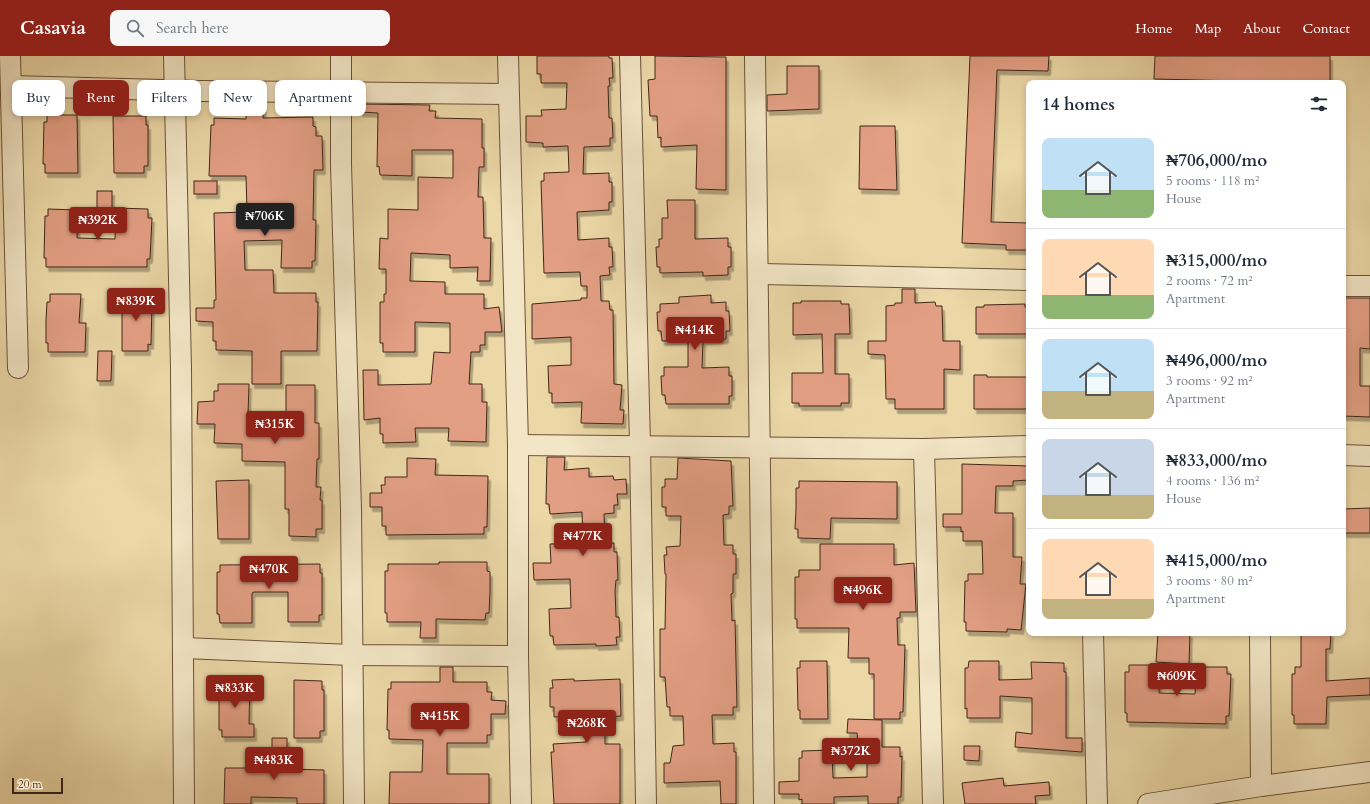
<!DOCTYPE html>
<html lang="en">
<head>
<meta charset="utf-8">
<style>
  body { margin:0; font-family:Cardo,serif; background:#f6f6f7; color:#1f2937; height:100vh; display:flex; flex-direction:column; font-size:15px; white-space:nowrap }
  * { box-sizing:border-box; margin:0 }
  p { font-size:13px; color:#747a83 }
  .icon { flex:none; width:22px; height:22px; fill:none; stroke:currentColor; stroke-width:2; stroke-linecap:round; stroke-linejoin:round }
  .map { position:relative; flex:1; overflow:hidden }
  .drawer { position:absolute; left:1026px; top:24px; width:320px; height:556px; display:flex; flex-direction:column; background:#fff; border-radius:8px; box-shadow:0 2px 6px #0003 }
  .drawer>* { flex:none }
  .banner { position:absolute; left:12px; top:24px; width:380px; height:36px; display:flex; gap:8px }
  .scale { position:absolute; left:12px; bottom:10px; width:51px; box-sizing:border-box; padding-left:4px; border:2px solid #402616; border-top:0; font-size:11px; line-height:14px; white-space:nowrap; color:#402616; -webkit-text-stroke:3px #f3e6c6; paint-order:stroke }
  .price { position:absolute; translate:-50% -34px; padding:0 9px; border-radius:4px; background:#8f2418; color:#fff; font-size:13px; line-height:26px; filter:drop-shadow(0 1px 2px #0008) }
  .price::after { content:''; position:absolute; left:50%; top:24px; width:12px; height:9px; margin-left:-6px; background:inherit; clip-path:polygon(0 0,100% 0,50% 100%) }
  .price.selected { background:#222; color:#fff }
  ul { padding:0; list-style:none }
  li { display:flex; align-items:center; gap:12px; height:100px; padding:0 16px }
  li+li { border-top:1px solid #e0e1e3 }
  li span { display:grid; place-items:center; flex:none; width:112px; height:80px; border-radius:8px; color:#555 }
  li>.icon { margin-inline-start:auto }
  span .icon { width:48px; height:48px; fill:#fffc; stroke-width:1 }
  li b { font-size:17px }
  h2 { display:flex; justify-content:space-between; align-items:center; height:48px; padding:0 16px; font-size:17px }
  .pill { padding:0 14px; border-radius:8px; background:#fff; box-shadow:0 2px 6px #0003; font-size:14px; line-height:36px }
  .pill.selected { background:#8f2418; color:#fff }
  header { display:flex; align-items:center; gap:24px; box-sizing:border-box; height:56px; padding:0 20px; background:#8f2418; color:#fff }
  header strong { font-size:19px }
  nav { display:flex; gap:22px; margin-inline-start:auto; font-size:14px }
  .search { width:280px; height:36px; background:#f6f6f7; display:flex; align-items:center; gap:10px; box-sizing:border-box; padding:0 14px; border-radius:8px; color:#747a83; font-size:15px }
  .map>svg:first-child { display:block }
</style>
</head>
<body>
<header>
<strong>Casavia</strong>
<div class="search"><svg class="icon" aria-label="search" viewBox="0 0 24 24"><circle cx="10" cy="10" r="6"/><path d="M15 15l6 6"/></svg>Search here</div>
<nav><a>Home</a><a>Map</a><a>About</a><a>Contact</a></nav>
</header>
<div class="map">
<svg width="1370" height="748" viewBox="0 0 1370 748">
  <defs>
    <filter id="shadow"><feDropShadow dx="2.5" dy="4.5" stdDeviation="0" flood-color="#0004"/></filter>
  </defs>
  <rect width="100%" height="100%" fill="#ecd8a7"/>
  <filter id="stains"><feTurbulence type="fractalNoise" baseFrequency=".005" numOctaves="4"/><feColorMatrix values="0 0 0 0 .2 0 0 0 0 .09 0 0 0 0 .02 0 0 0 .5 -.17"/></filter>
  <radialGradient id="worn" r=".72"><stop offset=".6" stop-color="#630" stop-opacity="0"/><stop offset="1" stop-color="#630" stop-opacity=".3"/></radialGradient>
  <g fill="#e39f84" stroke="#402616" filter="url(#shadow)">
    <path d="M537,0H609V2H612L613,22H609L610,30H608L609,62H612L613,82H610V90L584,91L583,118L609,117V126H612V146H609V154L577,156L578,184L609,182V191H612L613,211H609L610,219L600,220L601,245H609L610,254H613L614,328L622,329L620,354H624L623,368L581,367L582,346L552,347V337H549L548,310L571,309V281L532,283V248L581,244V242H587V230H581L580,216L544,217L541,125H544V117L569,116L568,90L543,91V87L526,86V60H542L541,54L566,53L567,27H541V18H537Z"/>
    <path d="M655,0L726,1V134L696,133L697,89L661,91V81L658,82L657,60H650L648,24L655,23Z"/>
    <path d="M970,0H1049L1048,15L997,14L991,166L1029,167V194H1006V189L962,187Z"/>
    <path d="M1155,0H1330V27L1154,23Z"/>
    <path d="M787,10H819V53L767,55V39L787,38Z"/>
    <path d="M247,47H264L263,62L313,61V70L316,71V80H322L323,114H314L313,164H316L315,205H312V212H281L282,184L244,185L245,214H273L274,237H316V246H318L317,295H281V328H252V295L216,294V285H213V266L196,265V252H214V244H216L214,157L247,156L246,120H209L211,69H214V62L246,63Z"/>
    <path d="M360,48L430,49L429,55H436L435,62L482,63V92H484V111H479L478,141H483L484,182H491L490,225H477L478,211L450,212V199L411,197L410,225L445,226V238H484V253L499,251L502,276H485V289H480V296H471L469,328H482V346H487L486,386L448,385L449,372H415L416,386L383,387V378H380V362L364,364L363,314H378V329L431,328L434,296L450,297V267L415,266V296H383V287H380V246H384V238H386V213H379L380,182L388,183V153L418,154V121L453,122V94H412V120L380,119L379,110L377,111L378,57L360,56Z"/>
    <path d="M47,59H77L78,117H45V108H43L44,66H47Z"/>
    <path d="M113,60H146V69H148V110H144V117H114Z"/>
    <path d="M860,70H895L897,134L859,133Z"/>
    <rect x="194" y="125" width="23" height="13"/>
    <rect x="97" y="135" width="15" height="17"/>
    <path d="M667,144H695V183L728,182V191H731V211H728V219L703,220V216L660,217V211H657L656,191H659V183H662V162H668Z"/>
    <path d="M116,152L148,153V162H152L150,203H147V211H46V202H44L45,160H48V153L78,154L77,182L115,183Z"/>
    <path d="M902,233H915V247L935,246L936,250H942L943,285H960V314L944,313V353H895V343H886L885,299L868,298V285H886V250L895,249V247H902Z"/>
    <path d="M50,238H81L79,267H86L85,296H48V287H46V264L47,246H50Z"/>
    <path d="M122,238H149V247H152L151,289L148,288V295H122Z"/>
    <path d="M711,239V247L726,246V255H729L730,275H726V283L703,284L702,312L729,311V320H732V340H729V348H666L665,339H662L661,320H664V311H688V284L662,285L661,275H658L657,256H660V248L679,247V241Z"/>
    <path d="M1343,242H1370V293L1360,292V330H1370V361L1343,360Z"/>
    <path d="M801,245H841V248H849L850,278H835V318H849V347H841V350H799V347H792V317H823L822,278L793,279V247H801Z"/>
    <path d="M1025,248V251H1029V278H976V251H984V249Z"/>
    <path d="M98,295H112L111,325H97Z"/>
    <path d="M974,319H987V321H1029V353H974Z"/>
    <path d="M218,328H249L248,358H286V329H315V367H319V403H317L316,431H321L320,444H322V473H316V481L289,480V453H285V406L242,405V388L214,387L215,368H197L198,346L214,345V335H218Z"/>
    <path d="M547,401H565L564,414L589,412V421L613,420L614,424L626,423L627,438H617L618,449H614V457L604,458L605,487H614V496H617L618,524H616L615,535L616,561H619L620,581H616L617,589L596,590V588L554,589L553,580H550L549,553L571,552L570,523L534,524L533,507H551L550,488L583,487L582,456L550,458L549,448H546Z"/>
    <path d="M407,402L436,403L435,419L488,420L487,471H484V478L386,479V470H382V451H370V437H382L381,429H385V421H407Z"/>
    <path d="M678,402L731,405L733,450H729V458L723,459L724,489H733V498H736V518H733V537L731,538L732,565L735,564L737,651H733V659H712L713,688L734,687V696H736V748H721L720,725L664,727V707H670L673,690L684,689L683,660H670V651H667L665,621H660V573H665L666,518H665L664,499H667L666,491L680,490L681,460H666V451H662V431H665V423H677Z"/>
    <path d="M962,408L1029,410V424L1013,425V430H996L995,457H1013V501H1022L1020,528H1026L1021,574L1007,573V576L966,575V566H964L965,525H968V518H983L982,485H963V475L961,476V471H943V458H962Z"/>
    <path d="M249,424V483H218L216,425Z"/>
    <path d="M799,425L897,426V463L831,462L830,483L798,482V473H795L796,453V432H799Z"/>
    <path d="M1370,452V477H1343V453Z"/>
    <path d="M820,488H894V509L914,507L916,556H900V562H897L898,589H905L903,656H900V663H874V618H869V602H848L849,572H797V563H795V521H799V514H820Z"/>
    <path d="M439,506H487V515L490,516V536L489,557H486L485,564L436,563V582H420L421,566H387V557H385V515H388V508H439Z"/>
    <path d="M320,508V517H322V559H319V566H288V536H254L252,537V567H220L219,558H217V516H220V509Z"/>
    <path d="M1158,577H1190L1189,608L1156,606Z"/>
    <path d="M1301,577H1331L1330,593H1326V625L1370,622V639L1327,641L1326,668H1294V659H1292V618H1295V611H1301Z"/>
    <path d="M800,605H827L828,663H800V654H798L797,612H800Z"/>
    <path d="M969,605H999V624L1032,623L1031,606L1064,607V616H1066V682H1082V696L1015,691L1016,676L1032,678V642L1000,640V662H967V652L965,653V612H968Z"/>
    <path d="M1129,609H1159V637L1195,638L1196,611H1227V618H1231L1229,660H1226V668L1127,666V657H1125V616H1129Z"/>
    <path d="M440,611H453V626H487V636H492L491,644L506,645L505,658H491V679H487V687H447V718H489V748H389L390,716H422L423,684L389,683V674H387L388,633H391V626H440Z"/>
    <path d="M574,623V625L620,623L621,660L605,661V688H620V748H554L551,696H554L553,688L586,686L588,660L554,661V651H550V632H553L552,624Z"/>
    <path d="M224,624H250L249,668H254V681H222V674H219V631H223Z"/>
    <path d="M294,624L322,625V634H324V675H320V682H294Z"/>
    <path d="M848,663L882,664V691H900V701L902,700L901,741H898V748H868V740L834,741V748H802V743L799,744V738H779V726L799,725V702H802V695L832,694L833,722L867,721V687L858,688L857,677H847Z"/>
    <path d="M272,682H287V713L324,714V748H297V742L251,741V748H224L225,712H272Z"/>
    <path d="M964,690H980L979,705L964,704Z"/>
    <path d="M1003,722L1004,730L1049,726L1050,739L1035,740L1036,748H965L962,727Z"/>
  </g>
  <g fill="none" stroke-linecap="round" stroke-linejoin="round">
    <defs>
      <g id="minor">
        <path d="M10,0L18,312"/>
        <path d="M174,0L181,312L184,748"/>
        <path d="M341,0V108L351,453L354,748"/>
        <path d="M508,0L518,389V600L521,748"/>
        <path d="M630,0L640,389L646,748"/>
        <path d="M755,0L764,748"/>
        <path d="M11,30L200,35L508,38"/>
        <path d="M759,218L1029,224"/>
        <path d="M1343,230H1370"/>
        <path d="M518,389L924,393L1029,390"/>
        <path d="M924,393L933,748"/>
        <path d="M1343,399L1370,400"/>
        <path d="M1093,577L1097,748"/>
        <path d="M1260,577L1261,730"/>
        <path d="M184,592L352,599L518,600"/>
        <path d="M1148,748L1261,730L1370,716"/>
      </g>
    </defs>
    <use href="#minor" stroke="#6b523a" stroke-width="22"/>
    <use href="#minor" stroke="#f3e6c6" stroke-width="20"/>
  </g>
  <rect width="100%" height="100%" filter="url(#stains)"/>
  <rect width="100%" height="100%" fill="url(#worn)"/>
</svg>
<div class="scale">20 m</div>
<b class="price selected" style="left:265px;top:181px">₦706K</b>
<b class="price" style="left:98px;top:185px">₦392K</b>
<b class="price" style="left:136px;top:266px">₦839K</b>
<b class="price" style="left:695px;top:295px">₦414K</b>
<b class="price" style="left:275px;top:389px">₦315K</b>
<b class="price" style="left:583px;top:501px">₦477K</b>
<b class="price" style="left:269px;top:534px">₦470K</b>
<b class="price" style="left:863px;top:555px">₦496K</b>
<b class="price" style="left:1177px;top:641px">₦609K</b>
<b class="price" style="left:235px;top:653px">₦833K</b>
<b class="price" style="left:440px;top:681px">₦415K</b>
<b class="price" style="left:587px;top:688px">₦268K</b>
<b class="price" style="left:851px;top:716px">₦372K</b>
<b class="price" style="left:274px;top:725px">₦483K</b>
<div class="banner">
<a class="pill">Buy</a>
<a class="pill selected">Rent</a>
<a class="pill">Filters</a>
<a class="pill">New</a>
<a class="pill">Apartment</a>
</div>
<section class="drawer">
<h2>14 homes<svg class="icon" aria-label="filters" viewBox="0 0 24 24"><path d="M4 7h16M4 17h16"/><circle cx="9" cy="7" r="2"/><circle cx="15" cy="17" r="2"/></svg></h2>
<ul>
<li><span style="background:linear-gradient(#bfe0f5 65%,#8fb573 0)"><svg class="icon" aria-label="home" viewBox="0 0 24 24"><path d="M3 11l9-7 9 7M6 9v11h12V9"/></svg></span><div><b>₦706,000/mo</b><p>5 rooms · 118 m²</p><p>House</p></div></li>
<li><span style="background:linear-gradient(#ffd9b3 70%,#8fb573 0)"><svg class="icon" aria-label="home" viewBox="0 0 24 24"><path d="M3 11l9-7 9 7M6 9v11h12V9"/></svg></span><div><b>₦315,000/mo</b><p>2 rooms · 72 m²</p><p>Apartment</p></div></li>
<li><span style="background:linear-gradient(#bfe0f5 65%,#c2b280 0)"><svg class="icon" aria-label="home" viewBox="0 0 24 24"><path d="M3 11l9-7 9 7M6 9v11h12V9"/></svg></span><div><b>₦496,000/mo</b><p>3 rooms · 92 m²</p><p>Apartment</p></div></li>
<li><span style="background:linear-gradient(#c9d6e8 70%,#c2b280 0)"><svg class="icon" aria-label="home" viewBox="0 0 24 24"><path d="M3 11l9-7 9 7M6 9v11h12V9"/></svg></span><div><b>₦833,000/mo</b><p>4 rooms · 136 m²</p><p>House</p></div></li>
<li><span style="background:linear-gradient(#ffd9b3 75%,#c2b280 0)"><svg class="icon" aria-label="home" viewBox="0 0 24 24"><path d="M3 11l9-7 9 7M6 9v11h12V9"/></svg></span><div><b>₦415,000/mo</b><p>3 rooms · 80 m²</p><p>Apartment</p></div></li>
</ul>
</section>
</div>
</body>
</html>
